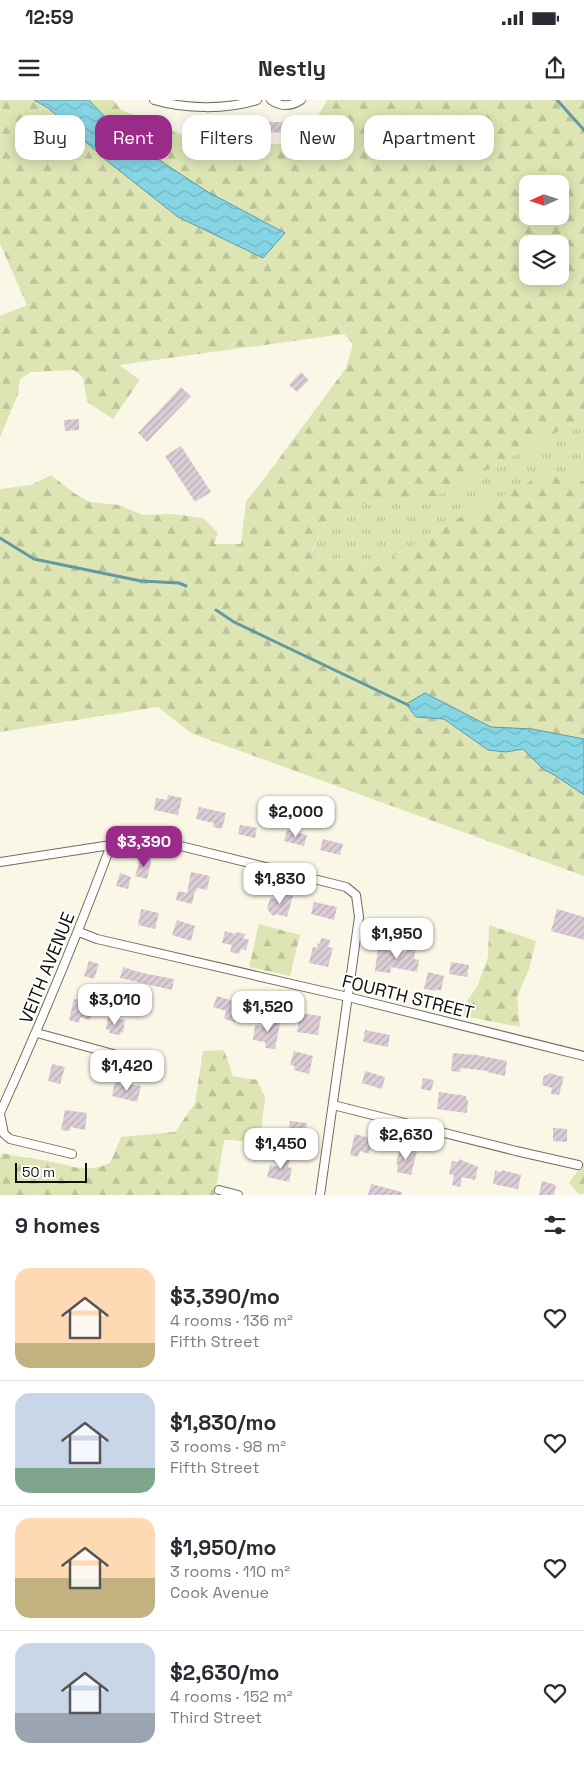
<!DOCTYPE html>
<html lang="en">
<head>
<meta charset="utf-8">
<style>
  body { margin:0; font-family:"Space Grotesk",sans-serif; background:#f7f7f7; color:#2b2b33; height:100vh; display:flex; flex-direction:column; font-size:19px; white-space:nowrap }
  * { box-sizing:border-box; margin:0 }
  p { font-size:16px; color:#7c7c81 }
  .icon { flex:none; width:28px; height:28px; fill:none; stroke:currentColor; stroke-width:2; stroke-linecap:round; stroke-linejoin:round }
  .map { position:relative; height:1095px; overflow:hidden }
  .drawer { display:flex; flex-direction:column; background:#fff; flex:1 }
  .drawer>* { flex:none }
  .top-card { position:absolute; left:15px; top:15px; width:555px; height:45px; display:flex; gap:10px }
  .needle { width:32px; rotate:267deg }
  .fabs { position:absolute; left:519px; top:75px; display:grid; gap:10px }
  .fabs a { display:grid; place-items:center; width:50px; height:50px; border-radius:10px; background:#fff; box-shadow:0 2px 12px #0003; font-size:25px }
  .scale { position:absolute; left:15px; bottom:12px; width:72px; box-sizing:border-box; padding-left:5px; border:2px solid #0f0e09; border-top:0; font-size:14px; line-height:18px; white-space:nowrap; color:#0f0e09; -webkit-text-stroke:4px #fff; paint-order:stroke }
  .price { position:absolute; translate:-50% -42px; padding:0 11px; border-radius:10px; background:#fff; color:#222; font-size:16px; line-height:32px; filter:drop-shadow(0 1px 2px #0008) }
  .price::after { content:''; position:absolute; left:50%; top:30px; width:15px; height:11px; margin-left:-8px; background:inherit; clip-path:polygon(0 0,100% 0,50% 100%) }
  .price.on { background:#9b2b89; color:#fff }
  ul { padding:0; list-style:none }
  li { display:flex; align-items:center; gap:15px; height:125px; padding:0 15px }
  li+li { border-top:1px solid #e1e1e2 }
  li span { display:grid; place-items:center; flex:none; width:140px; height:100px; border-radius:15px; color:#555 }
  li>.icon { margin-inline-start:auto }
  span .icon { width:60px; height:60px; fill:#fffc; stroke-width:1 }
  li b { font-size:21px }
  h2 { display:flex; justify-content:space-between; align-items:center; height:60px; padding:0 15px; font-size:21px }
  .pill { padding:0 18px; border-radius:15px; background:#fff; box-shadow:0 2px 12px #0003; font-size:18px; line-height:45px }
  .pill.on { background:#9b2b89; color:#fff }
  .status { display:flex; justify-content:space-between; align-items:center; height:35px; padding:0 25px; background:#fff; direction:ltr }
  .status svg { height:14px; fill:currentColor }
  header { display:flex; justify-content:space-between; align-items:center; height:65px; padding:0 15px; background:#fff; font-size:22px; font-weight:700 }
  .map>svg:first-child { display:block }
</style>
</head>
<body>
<div class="status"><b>12:59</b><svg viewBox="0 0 49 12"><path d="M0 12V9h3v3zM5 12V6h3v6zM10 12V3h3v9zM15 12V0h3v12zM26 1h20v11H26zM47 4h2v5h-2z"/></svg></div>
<header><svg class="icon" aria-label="menu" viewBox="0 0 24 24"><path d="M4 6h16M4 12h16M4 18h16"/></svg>Nestly<svg class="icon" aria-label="share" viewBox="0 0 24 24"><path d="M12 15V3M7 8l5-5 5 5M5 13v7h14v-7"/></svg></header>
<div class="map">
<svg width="584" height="1095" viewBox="0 0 584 1095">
  <defs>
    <pattern id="grass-tufts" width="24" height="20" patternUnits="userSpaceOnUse" patternTransform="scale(1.25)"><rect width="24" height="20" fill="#dde5b4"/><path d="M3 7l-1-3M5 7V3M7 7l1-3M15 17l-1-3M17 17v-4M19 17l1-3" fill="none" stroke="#bcc399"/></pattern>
    <pattern id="forest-firs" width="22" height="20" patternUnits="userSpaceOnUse" patternTransform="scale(1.25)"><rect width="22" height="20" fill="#dde5b4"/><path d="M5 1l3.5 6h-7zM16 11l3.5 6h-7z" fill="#bcc399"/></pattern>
    <pattern id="water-waves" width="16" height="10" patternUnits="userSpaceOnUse" patternTransform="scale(1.25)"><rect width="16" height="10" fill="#86d5e4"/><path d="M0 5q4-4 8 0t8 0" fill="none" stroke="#72b6c2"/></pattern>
    <pattern id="building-hatch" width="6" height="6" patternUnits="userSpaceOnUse" patternTransform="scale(1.25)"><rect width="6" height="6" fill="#dbccd6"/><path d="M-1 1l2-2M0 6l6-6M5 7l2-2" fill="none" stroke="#bbaeb6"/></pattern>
  </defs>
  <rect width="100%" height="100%" fill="#fbf7e7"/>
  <path fill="url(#grass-tufts)" d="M584,320V381L559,375L462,416L375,468L356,458L334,460L311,453L325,423L356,405L390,400L535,345L567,326Z"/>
  <g fill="url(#forest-firs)" fill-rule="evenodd">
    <path d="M0,0H34L47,8L106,60L263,158L285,133L208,92L124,37L89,0H113L121,10L194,40L241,46L303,42L327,0H584V320L567,326L535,345L430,399L390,400L356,405L325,423L311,452L334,460L356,458L375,468L462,416L533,380L559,375L584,381V639L532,629L491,627L425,593L416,617L444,619L488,650L506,652L523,649L543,669L556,676L584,695V776L191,633L158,607L0,632V389L31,385L51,375L74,393L89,402L119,405L143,415L173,414L203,418L218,433L214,444H241L246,401L264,379L346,268L353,244L344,234L119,265L140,280L113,319L87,302L83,278L74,270L31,272L20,279L18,294L0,337V216L27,205L0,144ZM528,84H560V116H528ZM528,144H560V176H528Z"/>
    <path d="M259,824L300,835L290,876L249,867Z"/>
    <path d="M489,825L536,841L529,869L517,897L520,927L463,916L467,901L477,887L488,857Z"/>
    <path d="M224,950L233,976L257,980L265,998L260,1041L224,1040L215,1095H0V1057L2,1053C20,1057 39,1059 57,1063C78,1068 89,1072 110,1063L121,1037L175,1032L195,1003L203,951Z"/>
    <path d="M584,1062V1094H579L569,1083Z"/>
  </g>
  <g fill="url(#water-waves)" stroke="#6299a2">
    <path d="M34,0H89L124,37L208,92L285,133L263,158L178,117L106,60L48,8Z"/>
    <path d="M425,593L491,627L532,629L584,639V695L556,676L543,669L523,649L506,652L488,650L444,619L416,617L406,604Z"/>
  </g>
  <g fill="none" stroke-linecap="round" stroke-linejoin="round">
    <g stroke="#6299a2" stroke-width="3">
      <path d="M557,0L584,30"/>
      <path d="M0,438L34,459L141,481L179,483L186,486"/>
      <path d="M216,510L234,522L408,605"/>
    </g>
  </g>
  <g fill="url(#building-hatch)">
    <path d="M191,22L216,23V25L256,22H287L288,33L263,32L227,35L191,33Z"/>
    <path d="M301,272L309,280L297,292L289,285Z"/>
    <path d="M181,287L191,296L147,342L138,333Z"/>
    <path d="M79,319V330L65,331L64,320Z"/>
    <path d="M181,346L211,392L195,402L165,356Z"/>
    <path d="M168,695L182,698L178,715L154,710L156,698L167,700Z"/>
    <path d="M199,707L226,713L222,729L213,727L214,723L196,719Z"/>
    <path d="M240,725L257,728L255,738L238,734Z"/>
    <path d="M287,730L307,735L304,746L284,741Z"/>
    <path d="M323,739L343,744L340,755L320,750Z"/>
    <path d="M141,756L151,759V763L147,779L135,776Z"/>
    <path d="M191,772L210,776L207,790L197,788V791H195L192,804L176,800L178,791L187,793Z"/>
    <path d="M120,773L131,777L128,789L116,786Z"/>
    <path d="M278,792L293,796L287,817L276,814L273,816L267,809L270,798L276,799Z"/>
    <path d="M314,802L337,807L334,820L311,814Z"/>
    <path d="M141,809L159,813L155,829L138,825Z"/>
    <path d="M557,809L584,817V840L551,831Z"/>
    <path d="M177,820L195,826L191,841L172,835Z"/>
    <path d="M225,831L235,834L236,832L245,834L243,838L249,840L246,850L241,849L239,854L230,852L232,845L222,843Z"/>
    <path d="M321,838L330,840L328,847L333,848L328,867L309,863L313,847L317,848L318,843L320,844Z"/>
    <path d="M408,843L416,844L414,859L419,860L417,872L391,867L390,873L375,871L378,849L406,852Z"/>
    <path d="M89,861L99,864L94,879L84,876Z"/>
    <path d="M451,862L469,865L467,877L449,874Z"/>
    <path d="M123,867L142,873L174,879L172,890L120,878Z"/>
    <path d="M428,872L444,876L441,891L436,889V891L424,889Z"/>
    <path d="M217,896L243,904L236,922L224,919L226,911L213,907Z"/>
    <path d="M74,899L89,903L87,910L92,911L90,920L80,917L79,923L69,920Z"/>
    <path d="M300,913L321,916L318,935L297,932Z"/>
    <path d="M108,917L125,920L123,933L121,932L120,935L109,933L110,930L106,929Z"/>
    <path d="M270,917L281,918L275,949L266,948L265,942L253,940L255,925L269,927Z"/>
    <path d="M365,930L390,935L388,947L363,942Z"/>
    <path d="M294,951L313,956L309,974L294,970L295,966L290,965Z"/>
    <path d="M453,953L477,955L507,961L505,976L487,972L488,971L461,968L460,972L451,971Z"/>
    <path d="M52,964L65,967L60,984L48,981Z"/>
    <path d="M365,971L385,977L382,989L362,983Z"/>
    <path d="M549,973L564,977L559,995L551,994L552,988L542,985L544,975H548Z"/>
    <path d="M423,978L434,980L431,991L421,989Z"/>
    <path d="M115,982L141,986L137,1002L112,996Z"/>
    <path d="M439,992L466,996V999L468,1000L467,1013L437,1009Z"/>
    <path d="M65,1010L87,1013L85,1030L71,1027L70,1031L61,1030Z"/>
    <path d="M290,1021L307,1023L305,1037H300V1047L287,1046Z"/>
    <path d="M553,1028L567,1029V1042L553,1041Z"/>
    <path d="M355,1034L373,1039L369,1054L360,1051L358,1057L350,1055Z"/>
    <path d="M400,1047L417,1051L411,1075L397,1072L398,1064H396Z"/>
    <path d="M280,1056L290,1058L288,1067L292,1068L289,1082L267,1077L270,1065L278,1067Z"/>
    <path d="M459,1059L478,1067L475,1080L462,1077L460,1087L452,1085L454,1075L449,1074L452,1061L458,1062Z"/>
    <path d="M502,1070L521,1075L518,1089L493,1084L495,1071L501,1072Z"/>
    <path d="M542,1081L556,1085L554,1095H539Z"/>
    <path d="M371,1084L402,1092V1095H368Z"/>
  </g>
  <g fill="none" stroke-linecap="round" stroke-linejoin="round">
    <defs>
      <g id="minor">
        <path d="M154,0C184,9 227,10 257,0"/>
        <path d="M271,0C281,7 290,7 301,0"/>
        <path d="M0,762L111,745"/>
        <path d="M79,832L97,839L348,897L584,956"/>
        <path d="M37,933L153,965"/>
        <path d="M333,1005L516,1051L578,1065"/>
        <path d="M0,1013C40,925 77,836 111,745L121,736H140L346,787L356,795L359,817L320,1095"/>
        <path d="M0,1014L4,1034L10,1039L72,1054"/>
        <path d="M219,1090L238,1095"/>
      </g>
    </defs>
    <use href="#minor" stroke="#716d5f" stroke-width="10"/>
    <use href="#minor" stroke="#fff" stroke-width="8"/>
  </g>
  <g text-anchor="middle" stroke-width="4" stroke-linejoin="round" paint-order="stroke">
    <g font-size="18" fill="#0f0e09" stroke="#fff">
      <text transform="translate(47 868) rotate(-68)" y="6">VEITH AVENUE</text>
      <text transform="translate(408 897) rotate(14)" y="6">FOURTH STREET</text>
    </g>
  </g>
</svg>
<div class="fabs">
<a><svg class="needle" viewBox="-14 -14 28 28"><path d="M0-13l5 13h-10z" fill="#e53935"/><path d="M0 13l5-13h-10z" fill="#7c7c81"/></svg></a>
<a><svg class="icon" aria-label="layers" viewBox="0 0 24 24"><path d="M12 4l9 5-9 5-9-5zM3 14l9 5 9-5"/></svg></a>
</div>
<div class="scale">50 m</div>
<b class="price" style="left:296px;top:738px">$2,000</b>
<b class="price on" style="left:144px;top:768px">$3,390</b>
<b class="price" style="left:280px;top:805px">$1,830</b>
<b class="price" style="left:397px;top:860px">$1,950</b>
<b class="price" style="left:115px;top:926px">$3,010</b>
<b class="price" style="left:268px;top:933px">$1,520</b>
<b class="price" style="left:127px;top:992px">$1,420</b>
<b class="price" style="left:406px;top:1061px">$2,630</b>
<b class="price" style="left:281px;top:1070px">$1,450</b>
<div class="top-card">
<a class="pill">Buy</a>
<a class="pill on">Rent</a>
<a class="pill">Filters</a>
<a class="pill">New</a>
<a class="pill">Apartment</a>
</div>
</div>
<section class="drawer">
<h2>9 homes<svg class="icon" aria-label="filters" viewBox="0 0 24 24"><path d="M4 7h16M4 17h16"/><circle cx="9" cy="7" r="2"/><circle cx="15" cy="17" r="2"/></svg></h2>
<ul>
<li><span style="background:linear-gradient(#ffd9b3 75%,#c2b280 0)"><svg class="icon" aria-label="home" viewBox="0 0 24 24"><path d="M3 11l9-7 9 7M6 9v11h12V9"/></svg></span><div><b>$3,390/mo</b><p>4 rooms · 136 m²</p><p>Fifth Street</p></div><svg class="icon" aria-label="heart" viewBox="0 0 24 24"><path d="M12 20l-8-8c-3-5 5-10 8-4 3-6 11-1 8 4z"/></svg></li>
<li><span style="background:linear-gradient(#c9d6e8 75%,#7fa58c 0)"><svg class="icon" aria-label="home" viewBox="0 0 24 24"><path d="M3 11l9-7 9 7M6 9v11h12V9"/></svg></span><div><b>$1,830/mo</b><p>3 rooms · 98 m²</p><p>Fifth Street</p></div><svg class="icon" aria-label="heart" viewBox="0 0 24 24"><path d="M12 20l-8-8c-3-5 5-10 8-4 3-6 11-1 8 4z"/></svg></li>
<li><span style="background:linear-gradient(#ffd9b3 60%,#c2b280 0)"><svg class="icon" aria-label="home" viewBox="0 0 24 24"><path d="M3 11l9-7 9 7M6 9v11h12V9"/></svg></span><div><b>$1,950/mo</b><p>3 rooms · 110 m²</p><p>Cook Avenue</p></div><svg class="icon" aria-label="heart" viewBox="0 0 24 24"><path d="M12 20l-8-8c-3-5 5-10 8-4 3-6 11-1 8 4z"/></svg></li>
<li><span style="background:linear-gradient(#c9d6e8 70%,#9aa5b1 0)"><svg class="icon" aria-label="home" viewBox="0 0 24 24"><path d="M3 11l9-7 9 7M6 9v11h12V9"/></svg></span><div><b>$2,630/mo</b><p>4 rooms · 152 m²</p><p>Third Street</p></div><svg class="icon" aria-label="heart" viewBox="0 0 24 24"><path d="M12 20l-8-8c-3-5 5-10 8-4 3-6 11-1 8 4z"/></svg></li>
</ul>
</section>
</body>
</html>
